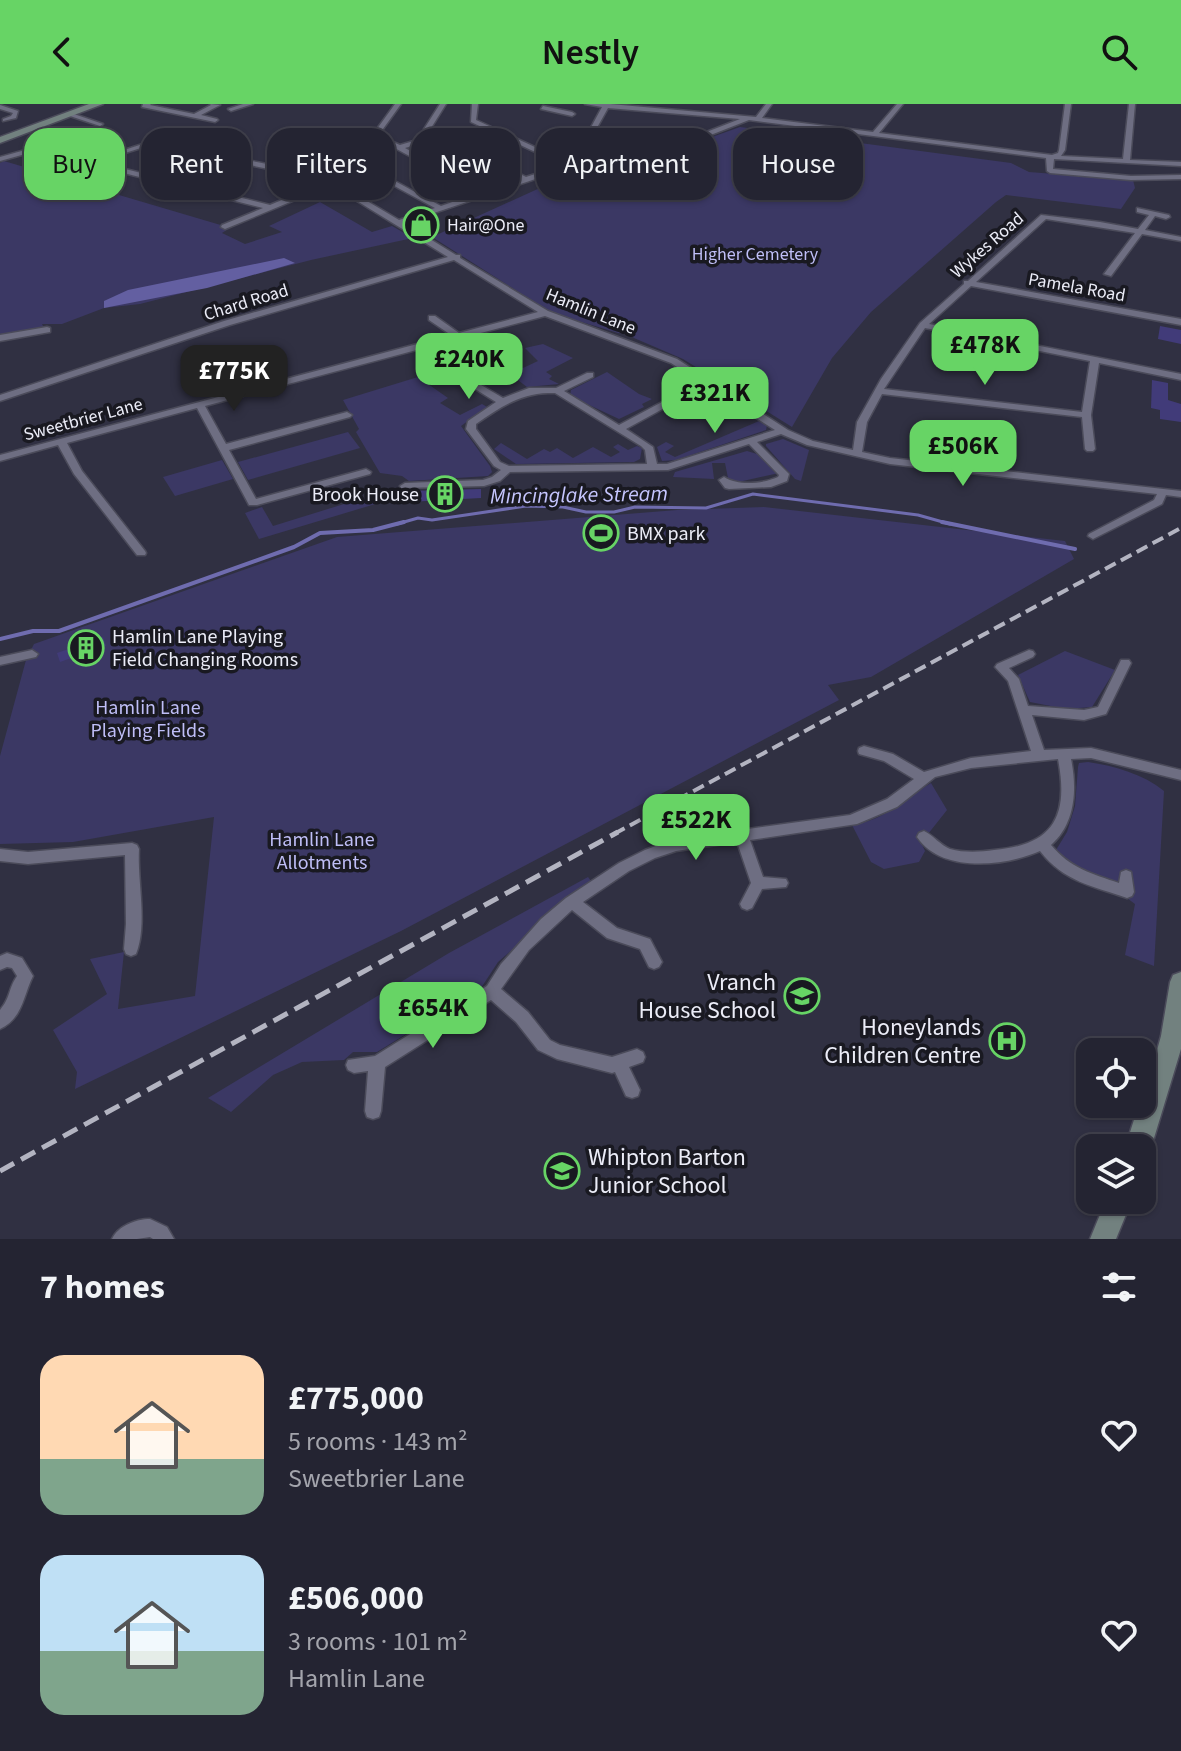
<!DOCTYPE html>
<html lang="en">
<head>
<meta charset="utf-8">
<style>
  body { margin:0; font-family:"Source Sans 3",sans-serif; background:#30303e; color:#f1f3f6; height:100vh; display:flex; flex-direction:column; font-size:30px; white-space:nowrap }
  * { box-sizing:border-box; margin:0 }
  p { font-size:26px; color:#a3a4ac }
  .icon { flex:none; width:44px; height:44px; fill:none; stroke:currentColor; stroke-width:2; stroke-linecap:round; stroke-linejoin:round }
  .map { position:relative; height:1135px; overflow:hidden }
  .details { display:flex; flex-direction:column; background:#242432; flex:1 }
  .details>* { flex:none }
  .guide { position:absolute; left:24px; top:24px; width:1134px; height:72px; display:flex; gap:16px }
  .buttons { position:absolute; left:1076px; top:934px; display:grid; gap:16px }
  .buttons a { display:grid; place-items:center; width:80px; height:80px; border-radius:16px; background:#242432; box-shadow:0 2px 6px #0004,0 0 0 2px #41414d; font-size:40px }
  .price { position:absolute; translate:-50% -68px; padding:0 18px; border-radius:16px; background:#67d465; color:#111; font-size:26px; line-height:52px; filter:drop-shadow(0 2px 4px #0008) }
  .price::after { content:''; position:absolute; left:50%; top:48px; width:24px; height:18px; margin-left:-12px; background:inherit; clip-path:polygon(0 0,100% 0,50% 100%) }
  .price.current { background:#222; color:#fff }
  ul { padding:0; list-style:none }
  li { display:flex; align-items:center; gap:24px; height:200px; padding:0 40px }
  li span { display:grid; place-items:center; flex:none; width:224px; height:160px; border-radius:24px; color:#555 }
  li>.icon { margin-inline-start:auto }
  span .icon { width:96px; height:96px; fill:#fffc; stroke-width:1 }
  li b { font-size:34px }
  h2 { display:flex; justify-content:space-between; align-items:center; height:96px; padding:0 40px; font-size:34px }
  .chip { padding:0 28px; border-radius:24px; background:#242432; box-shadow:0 2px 6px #0004,0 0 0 2px #41414d; font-size:28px; line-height:72px }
  .chip.current { background:#67d465; color:#111 }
  header { display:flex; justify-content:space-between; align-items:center; height:104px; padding:0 40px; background:#67d465; color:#111; font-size:36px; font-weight:600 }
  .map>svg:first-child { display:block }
</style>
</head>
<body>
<header><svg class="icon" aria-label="back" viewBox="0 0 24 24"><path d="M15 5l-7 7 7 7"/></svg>Nestly<svg class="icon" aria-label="search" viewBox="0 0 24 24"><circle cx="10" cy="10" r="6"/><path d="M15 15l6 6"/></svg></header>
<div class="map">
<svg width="1181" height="1135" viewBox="0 0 1181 1135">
  <rect width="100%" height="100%" fill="#303042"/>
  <g fill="#3b3864">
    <path d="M740,23L1011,59L1029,68L1133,76L1135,84L1121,105L1006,91L996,98L871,208L832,254L792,323L683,255L634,234L630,230L618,229L552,209L432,133L553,78L542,73L712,33Z"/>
    <path d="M4,57L224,122L228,125L222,129L245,140L282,128L269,122L320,98L372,128L392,122L413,134L311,156L140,200L104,204L62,220H42L44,224L0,232V59Z"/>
    <path d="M543,240L573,254L546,268L552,272L549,275L559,280L527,283L510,270L538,257L525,244Z"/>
    <path d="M607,268L639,290L652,295L642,300L644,303L619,315L570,292L571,286Z"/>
    <path d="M418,273L448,294L440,299L460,311L482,300L487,303L461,322L490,362L492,368L488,372L409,377L402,372L380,369L356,328L359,325L343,296Z"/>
    <path d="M759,317L767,321L766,326L676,356L662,357L657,343L666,338L674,342L665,348L675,353Z"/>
    <path d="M348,328L360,344L248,376L238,358Z"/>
    <path d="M783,335L809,346L801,377L795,375L766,342V340Z"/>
    <path d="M501,339L527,355L544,345L550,348L557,344L573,354L593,343L611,353L620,348L613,343L618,340L628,346L637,342L642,344L640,355L634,358L516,360L494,345Z"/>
    <path d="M747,347L757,350L779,369L734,379L728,374L725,359H712L714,375L673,373L675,368Z"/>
    <path d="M222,356L233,375L175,392L163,373Z"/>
    <path d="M386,387L392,395L259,435L245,409L262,403L273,422Z"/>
    <path d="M764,403L1065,437L1074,455L871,573L828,581L839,596L401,827L75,985L77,968L53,926L107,890L90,855L124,848L118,905L195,892L214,713L73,738L0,740V652L26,556L34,540L337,433L677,406Z"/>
    <path d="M1065,547L1115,566L1092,603L1066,605L1030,598L1018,571Z"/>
    <path d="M1088,658C1115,662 1143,670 1164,687L1154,862L1125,851L1135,800L1108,780L1059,753L1056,746L1067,728L1075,702L1078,663L1079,659Z"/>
    <path d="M931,679L947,706L928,730L919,734L925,747L919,758L884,765L871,758L852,721C887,715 902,697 931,679Z"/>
    <path d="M588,773L591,777L498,858L481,884L377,948H353L344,956L302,958L273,971L231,1008L208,994L449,849Z"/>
  </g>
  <path fill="#635fa1" d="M284,154L295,159L207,184L104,204V197L128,186Z"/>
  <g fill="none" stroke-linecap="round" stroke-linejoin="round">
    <path stroke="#6f6caf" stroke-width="3" d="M397,420L418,414L432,416L526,402L563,403L586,408H614L635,403L706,404L753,390L918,411L950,420"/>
    <g stroke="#6f6caf" stroke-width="4">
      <path d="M942,418L1075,445"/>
      <path d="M0,535L33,527H59L294,443L320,429L373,426L404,418"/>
    </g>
  </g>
  <g fill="#413b79">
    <path d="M1160,222L1181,226V240L1158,235Z"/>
    <path d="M1152,276L1168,279V296L1181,300V318L1160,315V306L1151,304Z"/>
    <path d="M481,385V394L408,398L409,387Z"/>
    <path d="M103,533L106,542L60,558L57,549Z"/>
  </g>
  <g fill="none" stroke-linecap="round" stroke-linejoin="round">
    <defs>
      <g id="street">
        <path d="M143,0H151L150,1L194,10L211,1L210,0L220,1L201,11L217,15L218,16L215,18L142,3Z"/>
        <path d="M243,0H253L231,7L228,5Z"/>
        <path d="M395,0H401L375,36L393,38L400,41L434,31L424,25L440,0H446L431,24L526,73L563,61L471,18L472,0H478L476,16L570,59L650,41L634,30V28H638L657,40L704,29L740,15L608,4L594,29L591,31L588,29L602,3L585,0H610L756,13L766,0H772L762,14L873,28L897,0H903L879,29L1052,51L1058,49L1059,46L1065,0H1071L1065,46L1061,52L1123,55L1129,0H1135L1130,56L1181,58V62L1054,55L1053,65L1131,72L1181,71V75L1131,76L1050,69L1047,67L1046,54L749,16L708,32L571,63L404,119L456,151H460V154L548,207L677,255L788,326L813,337L853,346L857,318L881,275L920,219L964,180V177H968L1041,111L1100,118L1138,125L1149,111L1137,108V104L1169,111L1170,113L1166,115L1155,112L1145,126L1181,133V137L1142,130L1111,172L1104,170L1135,129L1046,115L976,178L1181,215V221L971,182L929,220L1181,270V276L1099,259L1091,311L1095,345L1093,347H1087L1085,345L1082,313L882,290L867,318L862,348L890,354L1181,387V393L1166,391L1162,400L1093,435L1088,432L1089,430L1154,396L1157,390L890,360L807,341L781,330L757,338L789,370L787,377L771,383L729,385L725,384L719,376L724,373C738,382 762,380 778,373L779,371L749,340L668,366L510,368L500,377L484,382L401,384L400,382L405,379L483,376L492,373L501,366L494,362L466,325L468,317L496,298L451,270V266L454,265L503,294L529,284H556L587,269H593V273L564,287L619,321L662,298H668V302L626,325L653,343L657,360H667L775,326L671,259L545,212L205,302L226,340L347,308L352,311L350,313L229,346L256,395L366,365L371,368L370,370L257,401H249L248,399L197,304L67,339L82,367L145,447L146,449L145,451H137L74,370L58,341L0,357V351L451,231L429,216V212H435L459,229L538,208L454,156L230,221L0,297V291L224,217L448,153L331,81L225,125L221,123L222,121L263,104L36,47L0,57V53L36,43L98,58L121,47L180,28L183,30L182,31L125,49L105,60L270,101L329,76L285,68L274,74L271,72L278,67L174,45L186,38L189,40L183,44L283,63L304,51L307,53L306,54L290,65L332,73L369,36ZM439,34L520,75L485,87L405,44ZM373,39L391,42L478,89L441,102L367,62L353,59ZM350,63L363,65L435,104L399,116L335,78ZM925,224L1090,257L1082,308L884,285ZM548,289H555L641,342L645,346L647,360L509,362L500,358L476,325V320C499,304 519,290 548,289Z"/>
        <path d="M0,1L18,7L16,14L3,17V15L11,12L13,9L0,5Z"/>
        <path d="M543,2L572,8L575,10L572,12L541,5Z"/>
        <path d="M67,9H71L103,20L100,22L67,11Z"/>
        <path d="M39,20L63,31L64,32L59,33L37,23V21Z"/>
        <path d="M47,223L50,224V228L0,237V231Z"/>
        <path d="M32,546L38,550L36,553L0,561V553Z"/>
        <path d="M1029,546L1033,547L1035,550L1033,553L1009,564L1019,575L1028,602L1084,606L1098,603L1121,556H1129L1131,559L1106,610L1084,616L1032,611L1044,646L1091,644L1181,666V676L1091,654L1071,655C1077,684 1076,719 1051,741C1070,764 1092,770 1119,779L1121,768L1126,766L1131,768L1134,788L1132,792L1127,794C1093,782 1064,778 1040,747C1005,762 942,770 917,733L919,729L924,727C934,732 940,741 950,745C964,749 981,748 994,746C1054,741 1069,712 1058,655L971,664L935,673L897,703L857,720L750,736L763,773L786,775L788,779L786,783L762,785L752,804L747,806L742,804L740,800L751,779L737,738L676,747L655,754L629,767L583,798L617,824L650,835L662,858L659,863L654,865L649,863L640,845L607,834L572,806L529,846L501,885L528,908L550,936L560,941L612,953L637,945L643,948L645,953L643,958L629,963L640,986L638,992L632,994L626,992L615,968L612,969L557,955L538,946L516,918L491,896L385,963L381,1007L379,1013L373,1015L367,1013L365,1007L368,967L354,969L348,966L346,961L348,956L375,952L487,882L501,860L541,815L566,794L619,759L645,746L675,735L850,711L887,695L914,675L884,657L859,650L858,647L859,644L864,642L893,650L924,668L971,654L1031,647L1008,577L995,563L997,560Z"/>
        <path d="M132,739L137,741L139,745C137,777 148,821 136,850L131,852L126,850L124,845L126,820L125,751L28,760L0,757V745L28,748Z"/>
        <path d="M7,849L22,854L33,872C23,892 23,914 0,925V906C11,893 8,885 17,872L12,864L7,863L0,866V852Z"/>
        <path d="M150,1115L167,1123L174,1135H153L150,1133L137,1135H112C118,1122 136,1115 150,1115Z"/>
      </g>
      <g id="secondary">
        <path d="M89,0H103L0,39V33Z"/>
        <path d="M1181,868V945L1151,1044L1147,1053L1142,1055V1044H1125L1139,1000H1142L1161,932L1170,878L1173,871Z"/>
        <path d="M1106,1096H1132L1116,1135H1090Z"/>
      </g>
    </defs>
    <use href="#street" stroke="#4b4b5a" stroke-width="3"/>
    <use href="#secondary" stroke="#4b4b5a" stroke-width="3"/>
    <use href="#street" fill="#6e6e82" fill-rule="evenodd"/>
    <use href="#secondary" fill="#72817f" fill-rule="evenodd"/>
    <path stroke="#b3b4c1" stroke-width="4" stroke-dasharray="12 6" stroke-linecap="butt" d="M614,730L1181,424"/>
    <path stroke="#b3b4c1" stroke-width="5" stroke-dasharray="16 8" stroke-linecap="butt" d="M0,1067L618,728"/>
  </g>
  <defs>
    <symbol id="shop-ring" viewBox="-11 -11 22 22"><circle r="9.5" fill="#191921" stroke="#67d465" stroke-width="1.5"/><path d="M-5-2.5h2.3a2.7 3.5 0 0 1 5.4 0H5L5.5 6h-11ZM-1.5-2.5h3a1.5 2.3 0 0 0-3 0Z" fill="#67d465"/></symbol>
    <symbol id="building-ring" viewBox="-11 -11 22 22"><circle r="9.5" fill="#191921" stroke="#67d465" stroke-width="1.5"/><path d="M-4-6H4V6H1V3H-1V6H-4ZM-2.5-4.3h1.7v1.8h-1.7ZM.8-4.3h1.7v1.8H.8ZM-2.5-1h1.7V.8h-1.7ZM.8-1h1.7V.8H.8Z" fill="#67d465"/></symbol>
    <symbol id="stadium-ring" viewBox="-11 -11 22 22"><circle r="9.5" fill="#191921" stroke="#67d465" stroke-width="1.5"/><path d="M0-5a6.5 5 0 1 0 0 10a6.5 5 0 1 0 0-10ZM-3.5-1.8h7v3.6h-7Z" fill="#67d465"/></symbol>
    <symbol id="school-ring" viewBox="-11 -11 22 22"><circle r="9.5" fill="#191921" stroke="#67d465" stroke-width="1.5"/><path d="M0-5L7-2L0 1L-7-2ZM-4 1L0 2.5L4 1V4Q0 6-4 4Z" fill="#67d465"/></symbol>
    <symbol id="hospital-ring" viewBox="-11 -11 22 22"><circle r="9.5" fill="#191921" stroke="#67d465" stroke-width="1.5"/><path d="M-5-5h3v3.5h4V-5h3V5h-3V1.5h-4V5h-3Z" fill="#67d465"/></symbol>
  </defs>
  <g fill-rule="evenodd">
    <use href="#shop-ring" x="401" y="101" width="40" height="40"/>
    <use href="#building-ring" x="425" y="370" width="40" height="40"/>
    <use href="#stadium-ring" x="581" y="409" width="40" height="40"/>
    <use href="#building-ring" x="66" y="524" width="40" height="40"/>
    <use href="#school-ring" x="782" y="872" width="40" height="40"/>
    <use href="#hospital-ring" x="987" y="917" width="40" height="40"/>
    <use href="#school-ring" x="542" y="1047" width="40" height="40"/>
  </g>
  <g text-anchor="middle" stroke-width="7" stroke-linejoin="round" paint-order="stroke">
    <g font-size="18" fill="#ebecf7" stroke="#191921" text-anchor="start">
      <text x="447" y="127">Hair@One</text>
    </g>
    <g font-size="18" fill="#ebecf7" stroke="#191921">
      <text transform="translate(987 141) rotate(-41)" y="6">Wykes Road</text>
      <text transform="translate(1077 183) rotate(10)" y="6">Pamela Road</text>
      <text transform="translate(246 198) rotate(-17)" y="6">Chard Road</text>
      <text transform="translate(591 207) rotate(22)" y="6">Hamlin Lane</text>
      <text transform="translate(83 315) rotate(-15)" y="6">Sweetbrier Lane</text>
    </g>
    <g font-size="18" fill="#bfbef7" stroke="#191921">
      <text x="755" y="156">Higher Cemetery</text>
    </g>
    <g font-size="20" fill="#ebecf7" stroke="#191921" text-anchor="start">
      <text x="419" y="397" text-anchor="end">Brook House</text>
      <text x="627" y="436">BMX park</text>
      <text x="112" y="539">Hamlin Lane Playing<tspan x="112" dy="23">Field Changing Rooms</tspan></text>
    </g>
    <g font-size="20" fill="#bfbef7" stroke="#191921">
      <text x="148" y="610">Hamlin Lane<tspan x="148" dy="23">Playing Fields</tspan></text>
      <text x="322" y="742">Hamlin Lane<tspan x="322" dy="23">Allotments</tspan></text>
    </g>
    <g font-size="22" font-style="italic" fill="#c5c5fe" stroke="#191921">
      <text transform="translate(579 390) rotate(-1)" y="8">Mincinglake Stream</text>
    </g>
    <g font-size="24" fill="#ebecf7" stroke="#191921" text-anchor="end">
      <text x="776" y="886">Vranch<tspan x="776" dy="28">House School</tspan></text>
      <text x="981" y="931">Honeylands<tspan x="981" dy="28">Children Centre</tspan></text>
      <text x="588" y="1061" text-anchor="start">Whipton Barton<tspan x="588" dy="28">Junior School</tspan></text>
    </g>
  </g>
</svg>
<div class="buttons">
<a><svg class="icon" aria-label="locate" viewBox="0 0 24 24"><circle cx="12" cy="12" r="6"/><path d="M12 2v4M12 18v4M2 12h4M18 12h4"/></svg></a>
<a><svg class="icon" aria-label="layers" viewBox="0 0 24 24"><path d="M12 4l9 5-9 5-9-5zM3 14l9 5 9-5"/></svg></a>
</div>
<b class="price" style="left:985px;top:283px">£478K</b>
<b class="price" style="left:469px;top:297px">£240K</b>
<b class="price current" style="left:234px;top:309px">£775K</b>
<b class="price" style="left:715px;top:331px">£321K</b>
<b class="price" style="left:963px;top:384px">£506K</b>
<b class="price" style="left:696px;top:758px">£522K</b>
<b class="price" style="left:433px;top:946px">£654K</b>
<div class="guide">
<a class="chip current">Buy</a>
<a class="chip">Rent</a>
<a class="chip">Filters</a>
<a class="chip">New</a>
<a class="chip">Apartment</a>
<a class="chip">House</a>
</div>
</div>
<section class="details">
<h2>7 homes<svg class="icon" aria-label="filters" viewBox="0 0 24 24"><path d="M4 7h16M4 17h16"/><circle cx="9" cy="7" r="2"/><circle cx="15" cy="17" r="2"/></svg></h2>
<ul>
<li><span style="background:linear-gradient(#ffd9b3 65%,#7fa58c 0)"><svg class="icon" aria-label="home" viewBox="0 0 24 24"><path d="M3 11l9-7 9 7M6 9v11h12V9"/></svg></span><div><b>£775,000</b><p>5 rooms · 143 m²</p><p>Sweetbrier Lane</p></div><svg class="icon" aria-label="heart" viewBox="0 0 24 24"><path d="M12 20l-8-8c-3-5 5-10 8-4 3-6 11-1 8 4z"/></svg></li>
<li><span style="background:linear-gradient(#bfe0f5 60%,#7fa58c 0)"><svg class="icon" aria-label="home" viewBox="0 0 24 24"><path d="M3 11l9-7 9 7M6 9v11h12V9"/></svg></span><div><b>£506,000</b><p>3 rooms · 101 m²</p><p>Hamlin Lane</p></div><svg class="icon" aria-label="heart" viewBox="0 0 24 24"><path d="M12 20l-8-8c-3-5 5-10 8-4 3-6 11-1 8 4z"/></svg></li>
</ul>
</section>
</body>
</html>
